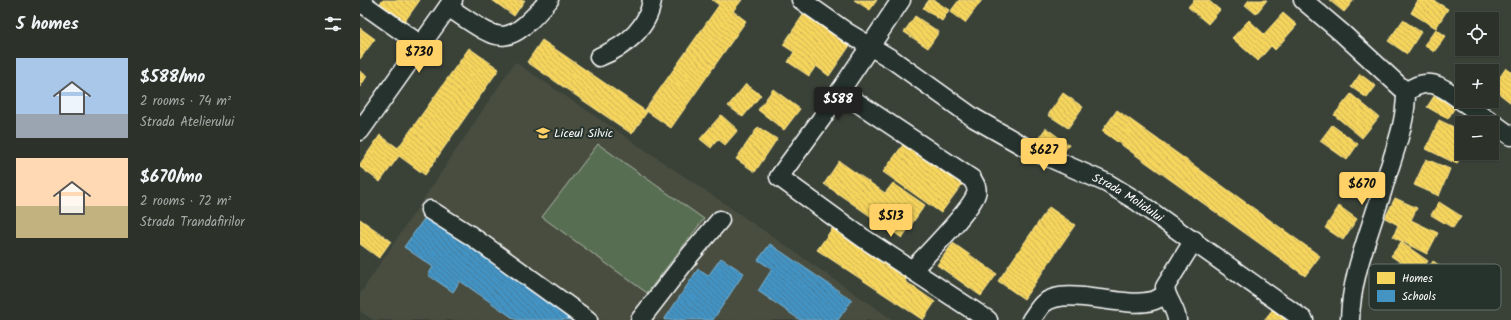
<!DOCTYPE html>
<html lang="en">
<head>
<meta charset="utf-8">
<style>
  body { margin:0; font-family:Kalam,sans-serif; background:#383e36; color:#f1f3f6; height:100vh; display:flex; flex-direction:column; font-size:15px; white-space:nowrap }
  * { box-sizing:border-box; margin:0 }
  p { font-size:13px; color:#a6aaa8 }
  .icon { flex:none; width:22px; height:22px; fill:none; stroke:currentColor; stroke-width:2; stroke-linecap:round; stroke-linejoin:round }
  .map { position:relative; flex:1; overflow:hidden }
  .drawer { display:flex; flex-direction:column; background:#2c322a; width:360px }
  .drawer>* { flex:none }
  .controls { position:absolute; left:1095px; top:12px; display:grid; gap:8px }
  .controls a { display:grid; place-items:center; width:44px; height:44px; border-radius:0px; background:#2c322a; box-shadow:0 1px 3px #0004,0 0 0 1px #484d47; font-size:20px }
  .price { position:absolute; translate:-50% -34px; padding:0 9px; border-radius:4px; background:#ffd166; color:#111; font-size:13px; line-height:26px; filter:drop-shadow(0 1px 2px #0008) }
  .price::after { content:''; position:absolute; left:50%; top:24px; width:12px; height:9px; margin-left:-6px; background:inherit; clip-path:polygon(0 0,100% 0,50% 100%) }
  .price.on { background:#222; color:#fff }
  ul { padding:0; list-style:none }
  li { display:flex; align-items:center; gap:12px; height:100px; padding:0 16px }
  li span { display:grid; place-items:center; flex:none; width:112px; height:80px; border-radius:0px; color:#555 }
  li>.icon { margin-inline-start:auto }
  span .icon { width:48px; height:48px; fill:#fffc; stroke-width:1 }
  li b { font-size:17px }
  h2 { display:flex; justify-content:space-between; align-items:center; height:48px; padding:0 16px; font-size:17px }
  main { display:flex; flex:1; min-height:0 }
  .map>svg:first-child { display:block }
</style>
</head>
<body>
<main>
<section class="drawer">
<h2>5 homes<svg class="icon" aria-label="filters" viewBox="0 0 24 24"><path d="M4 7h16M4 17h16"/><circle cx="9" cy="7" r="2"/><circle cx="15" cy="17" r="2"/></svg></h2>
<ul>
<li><span style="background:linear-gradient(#a9c7e8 70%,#9aa5b1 0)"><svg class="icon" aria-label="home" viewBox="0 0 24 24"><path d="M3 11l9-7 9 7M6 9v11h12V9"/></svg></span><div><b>$588/mo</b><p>2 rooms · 74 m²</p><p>Strada Atelierului</p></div></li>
<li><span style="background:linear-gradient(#ffd9b3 60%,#c2b280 0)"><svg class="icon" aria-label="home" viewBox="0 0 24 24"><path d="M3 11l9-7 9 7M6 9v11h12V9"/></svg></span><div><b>$670/mo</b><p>2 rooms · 72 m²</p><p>Strada Trandafirilor</p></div></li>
</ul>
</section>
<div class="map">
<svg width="1151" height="320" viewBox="0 0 1151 320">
  <defs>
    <pattern id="homes-back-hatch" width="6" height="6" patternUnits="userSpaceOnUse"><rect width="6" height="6" fill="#f6d55c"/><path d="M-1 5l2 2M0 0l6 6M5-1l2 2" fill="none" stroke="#ccb358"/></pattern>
    <pattern id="schools-back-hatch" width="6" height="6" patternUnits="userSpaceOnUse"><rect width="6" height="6" fill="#4393c3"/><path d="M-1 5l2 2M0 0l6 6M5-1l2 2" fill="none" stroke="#467a99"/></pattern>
  </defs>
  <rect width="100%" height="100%" fill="#3a4238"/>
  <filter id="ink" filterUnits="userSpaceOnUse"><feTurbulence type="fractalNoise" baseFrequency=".025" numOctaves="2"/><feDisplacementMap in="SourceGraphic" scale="8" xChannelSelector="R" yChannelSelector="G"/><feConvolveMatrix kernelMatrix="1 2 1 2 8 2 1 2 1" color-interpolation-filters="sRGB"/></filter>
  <g filter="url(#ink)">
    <path fill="#484d40" d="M155,62L365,204L533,320H13L0,311V294Z"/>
    <path fill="#586e52" stroke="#acb6a8" d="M238,144L344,219L287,293L182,217Z"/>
    <g fill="url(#homes-back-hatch)" stroke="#f9e28d">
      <path d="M23,0H60L45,21L20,3Z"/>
      <path d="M132,0H165L154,16Z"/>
      <path d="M352,0H382L373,11L386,21L311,128L285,110L359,5Z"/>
      <path d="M494,0H517L510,10Z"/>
      <path d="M569,0H574L589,10L582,21L563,8Z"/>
      <path d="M599,0H622L605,23L590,12Z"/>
      <path d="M834,0H848L860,10L848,24L828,7Z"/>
      <path d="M889,0H907L896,14L885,5Z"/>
      <path d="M969,0H994L984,12Z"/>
      <path d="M1058,0H1073L1088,9L1076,28L1051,13Z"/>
      <path d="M445,12L491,44L469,76L456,66L449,76L428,62L434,52L423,45Z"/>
      <path d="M923,13L937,25L915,50L911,46L898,61L872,38L889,20L904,34Z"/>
      <path d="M555,16L579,32L568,48L544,32Z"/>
      <path d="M1043,20L1061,32L1047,54L1028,41Z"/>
      <path d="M0,28L15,39L0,59Z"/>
      <path d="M1076,29L1086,36L1074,52L1064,45Z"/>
      <path d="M182,40L287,112L272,134L167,62Z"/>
      <path d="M109,48L139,69L65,175L39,156L20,182L0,167V164L20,135L38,148Z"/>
      <path d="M1146,68L1151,72V103L1132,88Z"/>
      <path d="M0,71L7,76L0,87Z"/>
      <path d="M1000,74L1016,86L1007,98L991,87Z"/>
      <path d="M386,84L401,95L383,117L368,106Z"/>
      <path d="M413,89L440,109L424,130L398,110Z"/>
      <path d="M1078,90L1098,102L1088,119L1067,107Z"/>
      <path d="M703,93L723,107L708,128L688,115Z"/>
      <path d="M991,94L1019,117L1002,138L974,115Z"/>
      <path d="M757,110L960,256L945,276L742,131Z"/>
      <path d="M361,115L378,130L365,145L358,139L351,148L340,139Z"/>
      <path d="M1079,120L1102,131V136L1097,147L1102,149V153L1097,164L1066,149Z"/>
      <path d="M972,125L998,144L987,160L960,141Z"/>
      <path d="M398,127L417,139L395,172L376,159Z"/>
      <path d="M686,128L709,145L700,157L677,140Z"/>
      <path d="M545,142L603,183L581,213L523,172Z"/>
      <path d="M1066,159L1090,169L1079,196L1054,185Z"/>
      <path d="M479,161L525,193L533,183L565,205L542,238L464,184Z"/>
      <path d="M1035,198L1057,208L1051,220L1078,233L1067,254L1033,237L1038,225L1025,218Z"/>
      <path d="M1079,202L1101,216L1093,228L1071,215Z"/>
      <path d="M979,206L997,219L983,240L965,228Z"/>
      <path d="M689,207L715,225L664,299L638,281Z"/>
      <path d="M0,219L31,241L19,258L0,244Z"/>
      <path d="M474,226L548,276L545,281L575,302L563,320L457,250Z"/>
      <path d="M1041,242L1068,261L1059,275L1031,256Z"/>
      <path d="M593,243L637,274L621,296L577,265Z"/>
      <path d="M1073,261L1085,269L1075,286L1062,278Z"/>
      <path d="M913,309L928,320H904Z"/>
    </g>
    <g fill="url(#schools-back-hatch)" stroke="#7bb3d5">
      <path d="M66,216L216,320H156L100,281L93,292L68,275L73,267L44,247Z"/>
      <path d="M410,244L492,300L478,320H440L398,291L412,269L398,260Z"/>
      <path d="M361,258L384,273L353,320H304L338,269L348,276Z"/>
    </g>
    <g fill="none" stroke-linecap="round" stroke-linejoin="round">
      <defs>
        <g id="minor">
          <path id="s1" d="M441,0L488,33L533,60L614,118L665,147L747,183L775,200L944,320"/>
          <path d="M541,0L462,118L419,177L503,238L628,320"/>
          <path d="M943,0L982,33L1046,92"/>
          <path d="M0,4L6,6L61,45"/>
          <path d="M88,7C140,41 144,52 189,0"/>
          <path d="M239,57C264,47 288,29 292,0"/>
          <path d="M480,91L612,179C615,184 618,188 616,194C611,210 566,255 552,270"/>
          <path d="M1046,92C1069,75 1082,87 1102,101"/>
          <path d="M1102,101L1151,136"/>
          <path d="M0,131L93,0"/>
          <path d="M70,210L110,235L228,320"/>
          <path d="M280,320L331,254L360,220"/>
          <path d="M671,320C675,315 679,307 684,303C706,285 762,309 792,301C797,300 802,296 806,294"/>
          <path d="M817,320C816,308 806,299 805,287L834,240"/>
          <path d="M990,320C991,280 1005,245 1017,207C1022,194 1025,180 1030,166C1038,141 1046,119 1046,92"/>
        </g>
      </defs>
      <use href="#minor" stroke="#fff" stroke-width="21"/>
      <use href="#minor" stroke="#26332d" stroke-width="18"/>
    </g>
  </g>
  <defs>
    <symbol id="university-bare" viewBox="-9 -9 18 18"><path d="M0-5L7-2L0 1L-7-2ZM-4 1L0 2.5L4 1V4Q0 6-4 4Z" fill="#ffd166" stroke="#26332d" stroke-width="2.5" paint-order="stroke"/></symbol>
  </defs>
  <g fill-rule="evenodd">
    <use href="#university-bare" x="173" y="123" width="20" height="20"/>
  </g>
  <g text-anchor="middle" stroke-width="4" stroke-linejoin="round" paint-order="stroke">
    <g font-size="12" fill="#fff" stroke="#26332d" text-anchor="start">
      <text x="194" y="137">Liceul Silvic</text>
    </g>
    <g font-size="12" fill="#fff" stroke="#26332d">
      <text dy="4" stroke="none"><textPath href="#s1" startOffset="383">Strada Molidului</textPath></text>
    </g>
  </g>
  <rect x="1009" y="264" width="132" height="46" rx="6" fill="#26332d" stroke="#67706c" stroke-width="1"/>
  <rect x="1017" y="272" width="18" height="12" fill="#f6d55c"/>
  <rect x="1017" y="290" width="18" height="12" fill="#4393c3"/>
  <g font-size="11" fill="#fff">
    <text x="1042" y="282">Homes</text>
    <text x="1042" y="300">Schools</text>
  </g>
</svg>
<div class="controls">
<a><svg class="icon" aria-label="locate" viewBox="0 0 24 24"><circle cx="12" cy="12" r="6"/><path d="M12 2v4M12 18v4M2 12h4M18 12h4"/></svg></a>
<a>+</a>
<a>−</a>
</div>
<b class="price" style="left:59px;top:74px">$730</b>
<b class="price on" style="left:478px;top:121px">$588</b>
<b class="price" style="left:684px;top:172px">$627</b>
<b class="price" style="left:1002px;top:206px">$670</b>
<b class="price" style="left:531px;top:238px">$513</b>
</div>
</main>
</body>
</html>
